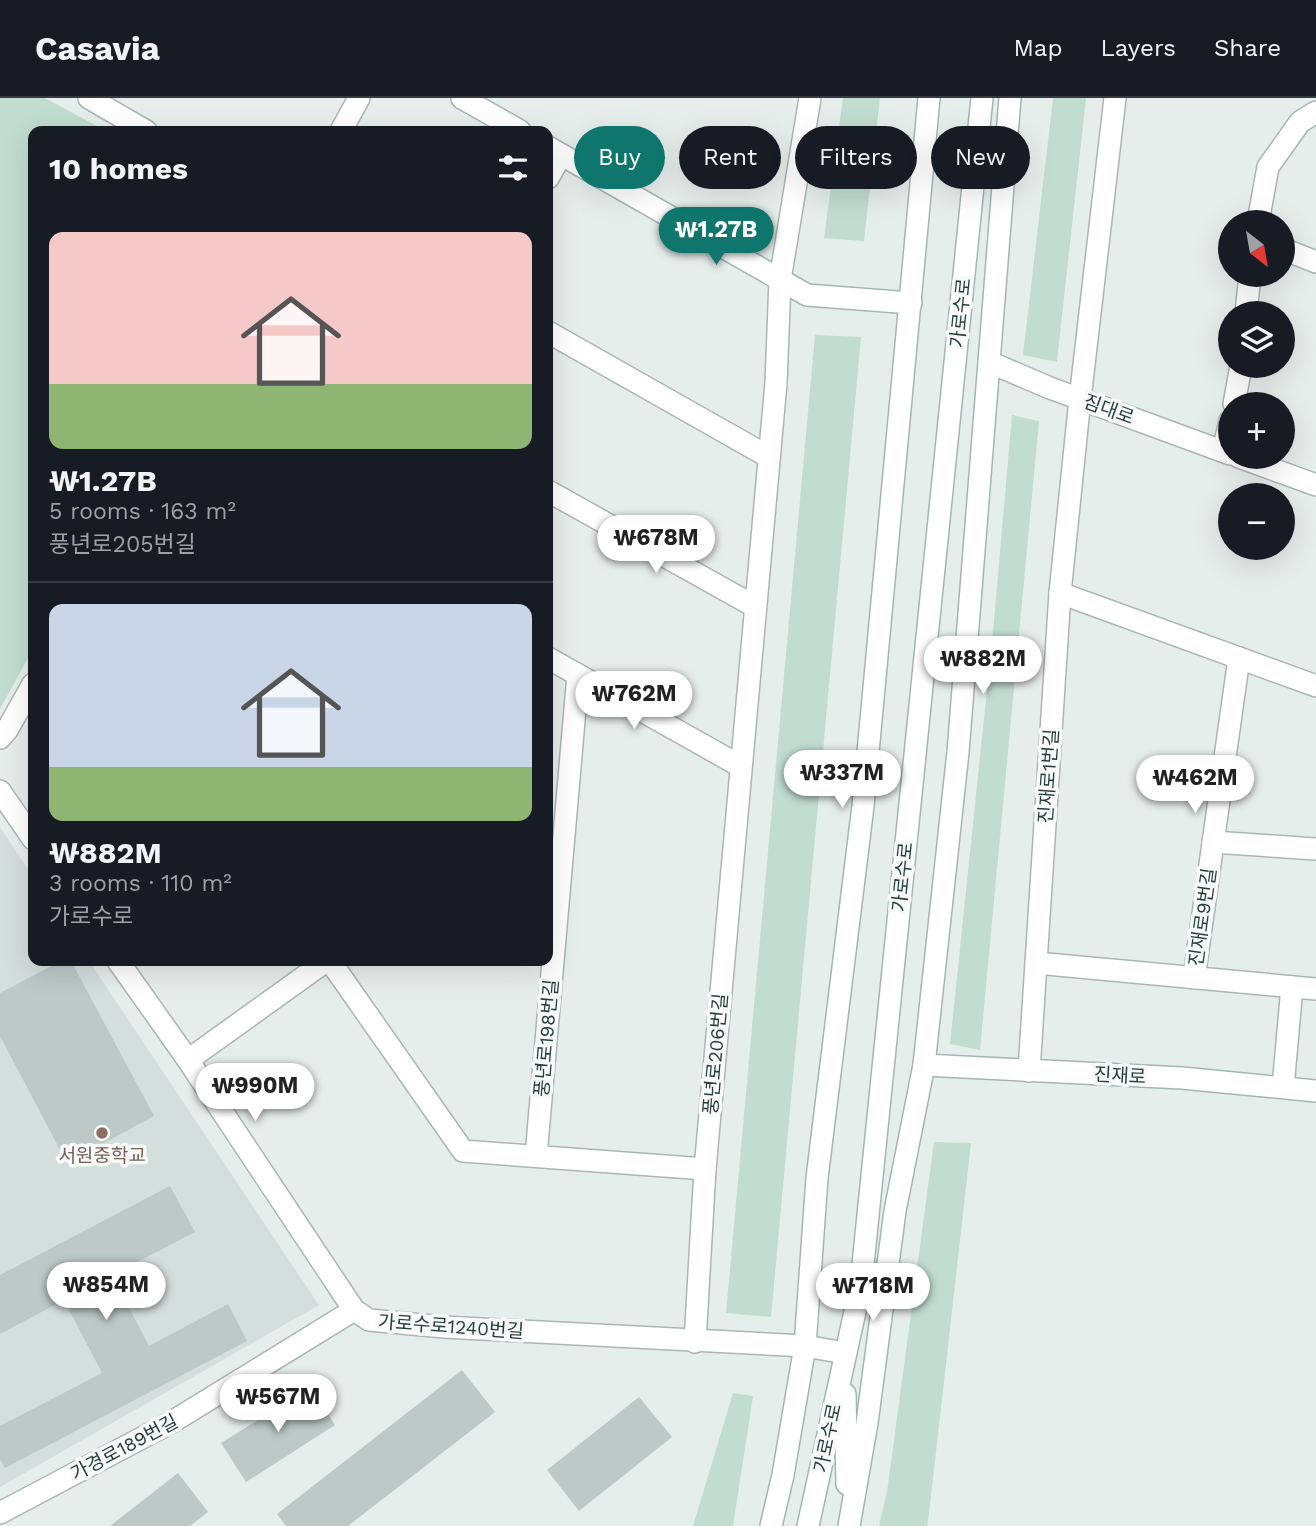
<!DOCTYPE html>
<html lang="en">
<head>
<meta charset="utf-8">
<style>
  body { margin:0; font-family:"Work Sans","Noto Sans KR",sans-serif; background:#242831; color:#f1f3f6; height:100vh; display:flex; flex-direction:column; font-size:26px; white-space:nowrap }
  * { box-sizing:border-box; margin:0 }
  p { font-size:23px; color:#9ea1a6 }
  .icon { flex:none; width:38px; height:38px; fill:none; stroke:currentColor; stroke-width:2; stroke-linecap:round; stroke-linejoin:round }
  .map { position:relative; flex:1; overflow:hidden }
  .panel { position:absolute; left:28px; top:28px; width:525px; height:840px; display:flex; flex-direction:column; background:#171b24; border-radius:14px; box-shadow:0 7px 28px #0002 }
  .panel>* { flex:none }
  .hud { position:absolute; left:574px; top:28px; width:637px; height:63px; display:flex; gap:14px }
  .needle { width:46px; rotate:149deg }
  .fabs { position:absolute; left:1218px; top:112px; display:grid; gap:14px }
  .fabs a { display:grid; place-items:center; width:77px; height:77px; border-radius:50%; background:#171b24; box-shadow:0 7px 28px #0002; font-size:35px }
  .price { position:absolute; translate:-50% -60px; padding:0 16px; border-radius:24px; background:#fff; color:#222; font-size:23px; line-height:46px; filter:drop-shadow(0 2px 4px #0008) }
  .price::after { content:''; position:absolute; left:50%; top:42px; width:21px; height:16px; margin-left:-10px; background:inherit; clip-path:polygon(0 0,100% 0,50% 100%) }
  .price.current { background:#0f766e; color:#fff }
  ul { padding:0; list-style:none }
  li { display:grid; align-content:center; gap:14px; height:371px; padding:0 21px }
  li+li { border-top:2px solid #363941 }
  li span { display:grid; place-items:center; height:217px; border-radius:14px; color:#555 }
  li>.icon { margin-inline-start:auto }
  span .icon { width:126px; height:126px; fill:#fffc; stroke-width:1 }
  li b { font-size:30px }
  h2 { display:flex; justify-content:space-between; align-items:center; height:84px; padding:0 21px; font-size:30px }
  .tag { padding:0 24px; border-radius:32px; background:#171b24; box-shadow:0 7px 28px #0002; font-size:24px; line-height:63px }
  .tag.current { background:#0f766e; color:#fff }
  header { display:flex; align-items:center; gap:42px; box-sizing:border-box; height:98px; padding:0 35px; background:#171b24; border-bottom:2px solid #363941 }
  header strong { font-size:33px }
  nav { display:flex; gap:38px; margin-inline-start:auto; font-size:24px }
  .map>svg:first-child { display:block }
</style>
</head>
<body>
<header>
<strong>Casavia</strong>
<nav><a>Map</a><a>Layers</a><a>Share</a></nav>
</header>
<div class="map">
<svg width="1316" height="1428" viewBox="0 0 1316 1428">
  <rect width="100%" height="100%" fill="#e6eeec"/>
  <path fill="#d4dedc" d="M0,729L33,779V863H89L319,1207L0,1389Z"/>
  <g fill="#c1ddcf">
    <path d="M0,0H45L106,33H33V551L0,611Z"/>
    <path d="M843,0H880L864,143L824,140Z"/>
    <path d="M1053,0H1086L1057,264L1023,257Z"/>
    <path d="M815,237L861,239L771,1219L726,1215Z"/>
    <path d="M1012,317L1039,323L980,952L950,946L993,534Z"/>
    <path d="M934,1044L971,1045L929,1416L927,1428H879L887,1394Z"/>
    <path d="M733,1295L753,1298L733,1428H693Z"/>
  </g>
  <g fill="#bcc9c6">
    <path d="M61,863H71L154,1018L67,1065L0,938V895Z"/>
    <path d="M170,1088L195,1134L112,1177L149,1248L228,1206L247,1243L5,1370L0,1361V1328L102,1275L64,1202L0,1236V1177Z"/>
    <path d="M462,1272L495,1314L348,1428H286L277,1416Z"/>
    <path d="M311,1289L335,1327L246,1384L221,1345Z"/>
    <path d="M639,1299L672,1339L579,1413L547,1372Z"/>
    <path d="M178,1375L208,1414L190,1428H110Z"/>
  </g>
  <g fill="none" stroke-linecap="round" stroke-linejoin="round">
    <defs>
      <g id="street">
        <path d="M89,0L146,33"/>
        <path d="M341,33L359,0"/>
        <path d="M548,80L561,57"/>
        <path d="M1258,124L1268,69L1300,24L1316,14"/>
        <path d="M1283,151L1316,164"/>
        <path d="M1246,215L1250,177"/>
        <path d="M548,234L769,359"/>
        <path d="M989,264L1050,290L1230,356"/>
        <path d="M1234,306L1241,268"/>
        <path d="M1223,353L1230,323"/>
        <path d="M1239,359L1316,387"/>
        <path d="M548,393L754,508"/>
        <path d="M1060,495L1316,588"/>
        <path d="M548,560L740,668"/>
        <path d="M0,640L7,632L33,586"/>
        <path d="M0,693L33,741"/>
        <path d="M1213,744L1316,751"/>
        <path d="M118,863L188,962L354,1212L369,1222L444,1229L805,1248L845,1255"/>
        <path d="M330,863L463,1053L705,1071"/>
        <path d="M1036,865L1316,891"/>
        <path d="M1194,880L1239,560"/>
        <path d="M188,962L326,863"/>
        <path d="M1029,973L1060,495L1080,301L1115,0"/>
        <path d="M1283,989L1292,889"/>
        <path d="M536,1058L578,577"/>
        <path d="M695,1244L705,1071L776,285L780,182L810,0"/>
        <path d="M0,1415L172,1324L354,1212"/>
      </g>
      <g id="secondary">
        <path d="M462,0L520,33"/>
        <path d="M548,49L807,197L911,205"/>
        <path d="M924,967L1182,980L1316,993"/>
        <path d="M845,1296L847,1386"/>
        <path d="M771,1428L783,1377L805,1248L817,1080L863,708L929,0"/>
        <path d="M808,1428L861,1186L982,0"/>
        <path d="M849,1428L867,1325L895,1113L924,967L958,654L1010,0"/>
      </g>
    </defs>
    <use href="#street" stroke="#a9b6b4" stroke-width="24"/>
    <use href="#secondary" stroke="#a2b6b4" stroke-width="24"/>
    <use href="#street" stroke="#fff" stroke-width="21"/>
    <use href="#secondary" stroke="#fff" stroke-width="21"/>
  </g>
  <circle fill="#8d6e63" stroke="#f7faf9" stroke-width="2.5" cx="102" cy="1035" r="7"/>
  <g text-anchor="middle" stroke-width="7" stroke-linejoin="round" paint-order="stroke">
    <g font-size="19" fill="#263f3e" stroke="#f7faf9">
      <text transform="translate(960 215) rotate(-84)" y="7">가로수로</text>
      <text transform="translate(1109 311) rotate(20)" y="7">짐대로</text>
      <text transform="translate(1048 678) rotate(-86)" y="7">진재로1번길</text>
      <text transform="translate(902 779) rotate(-84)" y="7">가로수로</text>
      <text transform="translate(1202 819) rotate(-82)" y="7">진재로9번길</text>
      <text transform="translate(546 940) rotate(-85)" y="7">풍년로198번길</text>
      <text transform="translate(715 956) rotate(-85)" y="7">풍년로206번길</text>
      <text transform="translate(1120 977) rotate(3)" y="7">진재로</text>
      <text transform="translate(451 1228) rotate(4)" y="7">가로수로1240번길</text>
      <text transform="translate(827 1340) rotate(-78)" y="7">가로수로</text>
      <text transform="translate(124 1349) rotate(-28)" y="7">가경로189번길</text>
    </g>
    <g font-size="19" fill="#785e54" stroke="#f7faf9">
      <text x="102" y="1064">서원중학교</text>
    </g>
  </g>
</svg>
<div class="fabs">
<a><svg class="needle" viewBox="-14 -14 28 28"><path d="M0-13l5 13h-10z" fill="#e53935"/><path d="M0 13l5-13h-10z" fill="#9ea1a6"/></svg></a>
<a><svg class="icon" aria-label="layers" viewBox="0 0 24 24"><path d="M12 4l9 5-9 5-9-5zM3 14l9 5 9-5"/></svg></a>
<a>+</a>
<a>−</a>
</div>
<b class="price current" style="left:716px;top:169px">₩1.27B</b>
<b class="price" style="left:656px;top:477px">₩678M</b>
<b class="price" style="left:983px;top:598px">₩882M</b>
<b class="price" style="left:634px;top:633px">₩762M</b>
<b class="price" style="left:842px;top:712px">₩337M</b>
<b class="price" style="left:1195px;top:717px">₩462M</b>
<b class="price" style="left:255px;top:1025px">₩990M</b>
<b class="price" style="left:106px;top:1224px">₩854M</b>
<b class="price" style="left:873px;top:1225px">₩718M</b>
<b class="price" style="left:278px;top:1336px">₩567M</b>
<div class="hud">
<a class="tag current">Buy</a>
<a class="tag">Rent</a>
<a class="tag">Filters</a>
<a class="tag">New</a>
</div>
<section class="panel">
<h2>10 homes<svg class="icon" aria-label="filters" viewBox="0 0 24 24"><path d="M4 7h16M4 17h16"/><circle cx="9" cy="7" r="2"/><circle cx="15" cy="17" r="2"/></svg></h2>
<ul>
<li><span style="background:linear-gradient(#f6c9c9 70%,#8fb573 0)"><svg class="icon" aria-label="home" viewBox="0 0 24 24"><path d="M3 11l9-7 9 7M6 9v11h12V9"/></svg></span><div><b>₩1.27B</b><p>5 rooms · 163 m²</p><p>풍년로205번길</p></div></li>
<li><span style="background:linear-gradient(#c9d6e8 75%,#8fb573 0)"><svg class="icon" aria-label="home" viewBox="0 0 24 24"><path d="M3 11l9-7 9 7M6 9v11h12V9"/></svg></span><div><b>₩882M</b><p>3 rooms · 110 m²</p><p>가로수로</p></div></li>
</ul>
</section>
</div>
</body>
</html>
